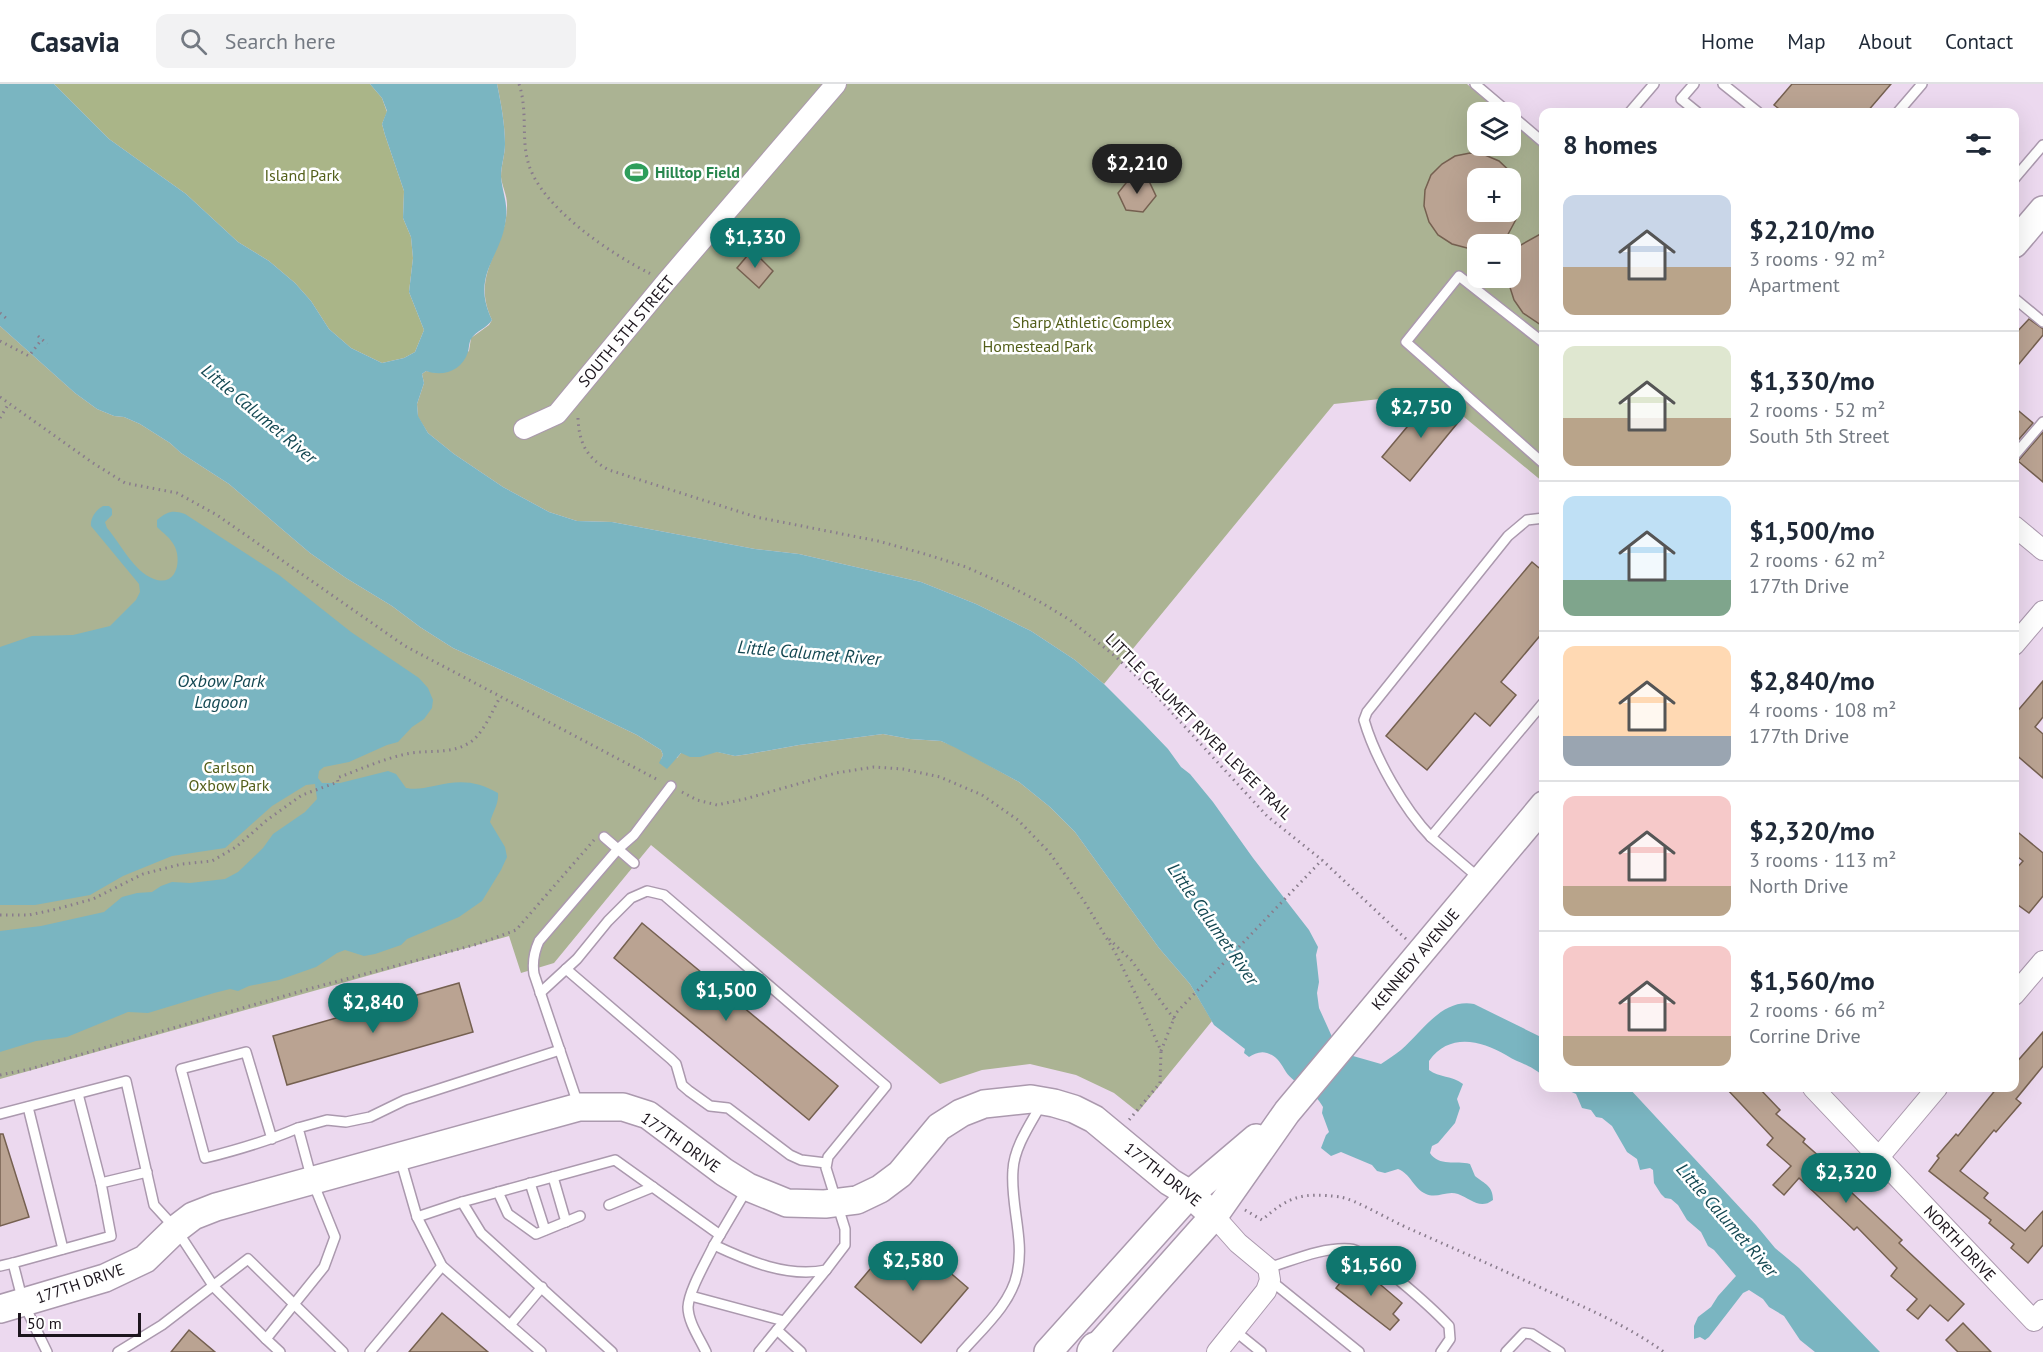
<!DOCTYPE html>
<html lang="en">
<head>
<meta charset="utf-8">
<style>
  body { margin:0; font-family:"PT Sans",sans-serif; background:#f2f2f3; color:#1f2937; height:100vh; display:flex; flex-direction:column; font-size:22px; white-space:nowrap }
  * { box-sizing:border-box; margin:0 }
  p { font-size:20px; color:#747a83 }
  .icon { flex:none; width:33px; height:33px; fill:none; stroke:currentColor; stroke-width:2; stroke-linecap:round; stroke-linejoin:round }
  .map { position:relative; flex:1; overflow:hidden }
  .details { position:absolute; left:1539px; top:24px; width:480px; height:984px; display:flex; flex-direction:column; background:#fff; border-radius:12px; box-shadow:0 6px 24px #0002 }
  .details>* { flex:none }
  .buttons { position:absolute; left:1467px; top:18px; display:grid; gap:12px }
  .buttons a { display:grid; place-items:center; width:54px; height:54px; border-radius:12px; background:#fff; box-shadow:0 6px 24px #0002; font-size:30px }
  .scale { position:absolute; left:18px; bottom:15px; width:123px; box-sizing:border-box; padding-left:6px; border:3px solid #1c151d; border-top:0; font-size:16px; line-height:21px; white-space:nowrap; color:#1c151d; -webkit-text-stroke:4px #fff; paint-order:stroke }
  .price { position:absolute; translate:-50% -51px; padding:0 14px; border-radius:21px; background:#0f766e; color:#fff; font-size:20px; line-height:39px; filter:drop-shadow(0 2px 3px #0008) }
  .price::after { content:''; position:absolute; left:50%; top:36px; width:18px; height:14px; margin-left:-9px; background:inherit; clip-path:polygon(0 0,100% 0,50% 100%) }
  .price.current { background:#222; color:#fff }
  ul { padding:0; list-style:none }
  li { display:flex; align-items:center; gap:18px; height:150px; padding:0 24px }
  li+li { border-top:2px solid #e0e1e3 }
  li span { display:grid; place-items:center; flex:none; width:168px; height:120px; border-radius:12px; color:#555 }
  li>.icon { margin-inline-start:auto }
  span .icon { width:72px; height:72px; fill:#fffc; stroke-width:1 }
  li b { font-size:26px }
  h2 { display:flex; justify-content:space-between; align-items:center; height:72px; padding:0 24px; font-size:26px }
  header { display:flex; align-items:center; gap:36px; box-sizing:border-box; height:84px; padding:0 30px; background:#fff; border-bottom:2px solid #e0e1e3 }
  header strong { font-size:28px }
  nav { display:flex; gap:33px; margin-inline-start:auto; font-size:21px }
  .search { width:420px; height:54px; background:#f2f2f3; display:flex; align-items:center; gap:15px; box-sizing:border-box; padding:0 21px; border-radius:12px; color:#747a83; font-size:22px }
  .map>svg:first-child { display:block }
</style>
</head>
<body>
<header>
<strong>Casavia</strong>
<div class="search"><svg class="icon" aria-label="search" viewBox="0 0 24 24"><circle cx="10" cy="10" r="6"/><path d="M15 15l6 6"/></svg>Search here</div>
<nav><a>Home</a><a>Map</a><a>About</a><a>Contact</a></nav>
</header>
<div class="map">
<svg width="2043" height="1268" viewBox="0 0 2043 1268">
  <rect width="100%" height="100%" fill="#ecd9ef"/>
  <g fill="#abb393" fill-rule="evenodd">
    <path d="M497,0H1467L1501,28H1478V62H1510L1511,37L1543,65V398L1435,309L1334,320L1104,600L1075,576L1031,547L976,520L921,498L799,470L755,465L612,438L577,437L549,428L503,403L454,370L428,349L418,333L417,320L424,299L422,290L426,287L438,289L469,267L471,254L489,241L492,236C469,188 508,165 507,120C507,111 502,102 501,93C501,81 505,71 505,60C505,41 501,19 497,0ZM1478,94H1510V128H1478ZM1478,160H1510V194H1478Z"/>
    <path d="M0,242L75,309L97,325L114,332L124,333L140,340L170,359L181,369L229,400L310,469L346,494L392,522L420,543L453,564L521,595L637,651L661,666L663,671L661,675L677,674L681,669L718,668L735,672L749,670L799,661L883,650L910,655L941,657L956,663L1019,698L1050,723L1075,748L1159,864L1190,900L1212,937L1138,1028L1114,1009L1076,991L1030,980L982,986L940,1000L651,761L554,879L521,889L509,852L0,995Z"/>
  </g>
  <path fill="#aab588" d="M54,0H370L382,14L387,28L382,40L385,51L404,107L403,134L411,153L413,174L409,208L424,246L415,268L404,274L382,279L351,264L329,245L311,217L295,199L269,177L238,158L186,110L109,55Z"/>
  <g fill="#7ab5c1">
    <path d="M0,0H54L109,55L186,110L238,158L269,177L295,199L311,217L329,245L351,264L382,279L404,274L415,268L424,246L409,208L413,174L411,153L403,134L404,107L385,51L382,40L387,27L382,14L370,0H497C501,19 505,41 505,60C505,71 501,81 501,92C502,108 508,118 506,134C502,174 470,190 492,236C487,244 476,247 471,255C469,258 469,265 468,268C462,287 443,293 426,287L422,290L424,299L417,320L418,332L428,349L454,370L503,403L549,428L577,437L612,438L755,465L799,470L921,498L976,520L1031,547L1075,576L1104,600L1143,639L1168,665L1181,683L1190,690L1213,718L1253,774L1309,846L1318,863L1316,871L1319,898L1317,909L1319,924L1333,955L1353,972L1381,980C1388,975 1395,971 1401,966C1422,948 1442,914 1474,920L1543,954V992C1530,980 1520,980 1506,971C1480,956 1449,949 1429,977V986C1439,994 1452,991 1463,1000L1457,1015L1460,1024L1455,1039L1438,1059L1432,1062L1430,1069C1439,1083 1456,1076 1470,1080L1475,1092C1485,1100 1493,1102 1493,1116C1480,1126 1471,1115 1458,1110C1447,1106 1437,1115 1426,1110C1413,1104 1411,1090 1398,1085L1385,1089L1377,1087L1372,1081L1341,1068L1331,1072L1321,1064L1326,1051L1329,1048L1322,1029L1323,1023C1314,1006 1294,1000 1286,988C1281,980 1277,972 1267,969C1260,967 1254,970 1249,973L1244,969L1245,965L1214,941L1190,900L1159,864L1075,748L1050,723L1019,698L956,664L941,657L910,655L883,650L799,661L749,670L735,672L717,668L700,673H690L681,669L667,685L659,679L663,671L661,666L637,651L521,595L453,564L420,543L392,522L346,494L310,469L229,400L181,369L170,359L140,340L124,333L114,332L97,325L75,309L0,242Z"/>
    <path d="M103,422H109L112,425V431L105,438L107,444C121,460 133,487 154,495C175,503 182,479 175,463C170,453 164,450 157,443V436C168,427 173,426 185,430L279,491L351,548L419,594L428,604L433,616L432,624L424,635L412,643L398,658L387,661L349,678L324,683L319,687L318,694L322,699H340L388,687L396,690L406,704C417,706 423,704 434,702C458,696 476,696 498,709C499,720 493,727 490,738L505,763L507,773L501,786L482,817L459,833L407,855L401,861L375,870L364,872L345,866L337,869L316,883L279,896L249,902L238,907L230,905L214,909L148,929L128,928L67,953L36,957L0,968V847L41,842L104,828L122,813L137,809L152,808L161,802L172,798L190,799L225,795L238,788L263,764L273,750L305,728L317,715L315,700L306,701L272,722L225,764L172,772L123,792L90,811L35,821H0V563L32,552L73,551L110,542L136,516L140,508L139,500L91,442C90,434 96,426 103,422Z"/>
    <path d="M1563,1004H1629L1756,1141L1775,1164L1799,1184L1880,1268H1815L1800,1256L1784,1232L1769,1223L1763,1215L1749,1206L1743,1209L1709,1253L1705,1256L1700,1253L1694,1255V1242L1698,1233L1711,1223L1718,1212L1736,1192L1714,1166L1708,1162L1701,1148L1687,1136L1678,1121L1671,1115L1665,1114L1661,1110L1654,1099L1653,1086L1650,1084L1640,1086L1637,1075L1627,1068L1612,1042L1602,1034L1596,1033L1591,1026L1582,1024L1576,1010Z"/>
  </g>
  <g fill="#baa392" stroke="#756050" stroke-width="1.5">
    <path d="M1792,0H1891L1867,28H1783L1774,21Z"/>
    <path d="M1470,69L1485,71L1499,77L1517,94H1478V128H1520L1506,154L1490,160H1478V164H1467L1452,160L1438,151L1429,138L1424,122L1425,106L1431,91L1442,80L1455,72Z"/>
    <path d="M1130,94L1148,95L1156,112L1143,128L1126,126L1118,109Z"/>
    <path d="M1544,148V243L1523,229L1514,216L1507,194H1510V183L1519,162Z"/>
    <path d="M752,166L773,187L759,204L737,184Z"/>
    <path d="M2029,235L2043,245V251L2014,286V251Z"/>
    <path d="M1432,313L1460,336L1410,397L1382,373Z"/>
    <path d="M2014,323L2033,339L2014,361Z"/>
    <path d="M2043,348V398L2018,377Z"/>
    <path d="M1532,478L1544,488V547L1501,598L1516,611L1490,642L1475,629L1427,686L1386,652Z"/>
    <path d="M2043,597V633L2035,643L2043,650V694L2014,669V631Z"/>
    <path d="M2014,745L2043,769V812L2029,829L2014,818V787L2023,777L2014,770Z"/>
    <path d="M642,839L838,1002L809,1036L614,874Z"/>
    <path d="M459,899L473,948L287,1001L273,952Z"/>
    <path d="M2043,948V982L2016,1015L2021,1019L1996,1048L1994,1046L1960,1087L1988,1109L1984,1114L2025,1147L2043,1127V1161L2028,1179L2011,1164L2014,1160L1989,1139L1991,1136L1929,1087L1939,1074L1937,1072L1956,1050L1958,1052L1997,1004H2014V981Z"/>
    <path d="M1726,1004H1759L1780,1026L1776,1030L1805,1055L1803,1058L1855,1104L1851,1108L1902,1156L1899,1159L1964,1220L1948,1237L1930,1221L1918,1235L1907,1226L1917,1215L1891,1192L1897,1184L1857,1143L1854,1146L1799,1094L1784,1111L1773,1101L1791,1082L1767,1061L1773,1054Z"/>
    <path d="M0,1050H3L29,1133L0,1142Z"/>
    <path d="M919,1162L968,1204L921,1259L855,1203L882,1171L899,1186Z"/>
    <path d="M1353,1182L1366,1193L1368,1190L1402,1219L1393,1230L1399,1236L1390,1246L1336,1204Z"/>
    <path d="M442,1229L488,1268H409Z"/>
    <path d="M1963,1239L1991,1268H1958L1946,1256Z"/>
    <path d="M189,1246L215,1268H171Z"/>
  </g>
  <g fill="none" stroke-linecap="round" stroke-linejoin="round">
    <defs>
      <g id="lane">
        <path d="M1475,0L1508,28"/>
        <path d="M1694,0L1681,15L1697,28"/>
        <path d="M1723,0L1758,28"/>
        <path d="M1630,28L1654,0"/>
        <path d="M1898,28L1922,0"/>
        <path d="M1510,30L1544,59"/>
        <path d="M2014,95L2043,61"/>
        <path d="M2014,214L2043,238"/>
        <path d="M1544,259L1459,192L1406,258L1544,380"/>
        <path d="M2014,372L2043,338"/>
        <path d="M604,753L634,779"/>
        <path d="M1431,753C1404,725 1375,674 1364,636L1367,628L1508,452L1527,436L1544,434"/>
        <path d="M1479,794L1431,753L1544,618"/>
        <path d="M566,885L671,975L676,980L682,1001L689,1007L710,1022L728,1024L790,1071L801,1076L826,1079"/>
        <path d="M540,909L577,875L608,837L631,814L647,807L664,811L886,1002L828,1073L826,1084L845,1145V1161L826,1186C788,1194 748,1177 714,1161L747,1105"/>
        <path d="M78,1010L101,1099"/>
        <path d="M578,1020L534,890C532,877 534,868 539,857L618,765L634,751L671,702"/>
        <path d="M28,1023L63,1165"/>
        <path d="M0,1030L126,997L154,1121L176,1145L214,1203L266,1255"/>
        <path d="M272,1055L246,968L181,985L205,1074C237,1066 268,1057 298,1044"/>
        <path d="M400,1074L417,1133L442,1182L541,1268"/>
        <path d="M553,1093L566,1138"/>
        <path d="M530,1099L545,1146"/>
        <path d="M498,1108L508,1130L536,1150L580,1132"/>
        <path d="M462,1118L615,1076L720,1151"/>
        <path d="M609,1121L653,1103"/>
        <path d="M417,1133L462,1118L481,1149L612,1268"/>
        <path d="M0,1182L13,1179"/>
        <path d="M1268,1184C1294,1176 1322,1163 1350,1165C1369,1166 1434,1226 1449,1242L1450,1255L1441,1268"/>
        <path d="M1270,1196L1359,1268"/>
        <path d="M691,1212L784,1237"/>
        <path d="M510,1241L542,1203"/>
        <path d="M777,1246L801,1268"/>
        <path d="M1235,1247L1261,1268"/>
        <path d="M47,1268L23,1218L13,1179L111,1152L101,1099L147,1088"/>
        <path d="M118,1268L162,1241L248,1175L343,1268"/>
        <path d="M280,1268L266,1255L324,1183L335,1153L312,1096L298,1044L327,1036L346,1038L370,1033L405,1016L560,966"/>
        <path d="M370,1268L442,1182"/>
        <path d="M706,1268C700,1255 688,1238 688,1223C689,1206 706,1178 714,1161"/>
        <path d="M759,1268L826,1186"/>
        <path d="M962,1268C981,1246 1011,1220 1017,1190C1025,1156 1010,1120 1013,1086C1014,1063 1031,1039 1042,1019"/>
        <path d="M1506,1268L1524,1249L1532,1250L1560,1268"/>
      </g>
      <g id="street">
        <path d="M524,345L557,330L666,198L836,0"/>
        <path d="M2014,442L2043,466"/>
        <path d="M2014,561L2043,527"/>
        <path d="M2014,911L2043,877"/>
        <path d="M1813,1004L2034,1237L2043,1226"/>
        <path d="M1879,1073L1937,1004"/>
        <path d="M1214,1132L1238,1159L1268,1184L1270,1196L1266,1207L1217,1268"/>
      </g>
      <g id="secondary">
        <path d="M2014,160L2043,126"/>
        <path d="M0,1225L105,1194L145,1175L176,1145L193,1132L216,1123L579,1023H623L648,1031L724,1088L748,1103L787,1119L825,1120L857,1116L880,1105L900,1090L939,1043L961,1029L984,1020L1031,1015L1054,1019L1074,1025L1094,1035L1170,1098L1190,1110L1214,1132"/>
        <path d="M1048,1268L1190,1110L1256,1054"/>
        <path d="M1093,1268L1214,1132L1287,1028L1544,721"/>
      </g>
      <path id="highway" d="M1094,1268L1096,1265"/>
    </defs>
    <use href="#lane" stroke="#ab99ae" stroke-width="12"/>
    <use href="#street" stroke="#ab99ae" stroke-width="22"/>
    <use href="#secondary" stroke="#ab99ae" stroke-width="30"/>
    <use href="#highway" stroke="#ab99ae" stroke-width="36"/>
    <g stroke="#897c8c" stroke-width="3" stroke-dasharray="1.5 4.5" stroke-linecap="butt">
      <path d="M519,0C528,27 521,53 528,78C540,123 611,170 651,190"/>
      <path d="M0,229L6,234"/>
      <path d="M38,252L47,260"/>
      <path d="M0,257L29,272L42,255"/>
      <path d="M0,313L93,379L125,399L177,409L217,431L405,562L660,697"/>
      <path d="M0,334L9,319"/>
      <path d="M578,334C579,358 586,374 609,386L756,433L878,457L925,470L966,483L1011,503L1042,519L1070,536L1115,572L1152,607L1267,732L1322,776L1406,855"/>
      <path d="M682,708L697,716L717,721L745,715L836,689L874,683L903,685L940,693L982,711L1018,736L1049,768L1084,817L1115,868L1139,917L1161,967L1160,999L1129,1036"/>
      <path d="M0,831H29L53,826L93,815L143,790L182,780L212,777L236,763L267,736L302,711L338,698L337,694C361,685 385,674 411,669C432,666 451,670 469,659C482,652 493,626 500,613"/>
      <path d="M1109,855L1131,876L1174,935"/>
      <path d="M1161,967L1176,929L1322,776"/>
      <path d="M0,991L30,985L312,904L478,860L516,846L594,756"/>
      <path d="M1245,1126L1262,1136C1289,1112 1303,1108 1340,1113C1355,1115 1393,1138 1410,1145C1453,1164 1496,1183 1539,1203C1582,1222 1625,1240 1664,1268"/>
    </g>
    <use href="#lane" stroke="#fff" stroke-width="9"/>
    <use href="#street" stroke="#fff" stroke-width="20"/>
    <use href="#secondary" stroke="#fff" stroke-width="27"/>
    <use href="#highway" stroke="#fff" stroke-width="33"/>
  </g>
  <defs>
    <symbol id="stadium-bare" viewBox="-9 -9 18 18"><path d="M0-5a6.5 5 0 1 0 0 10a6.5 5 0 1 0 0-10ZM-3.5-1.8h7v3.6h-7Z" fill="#2e9e5b" stroke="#fff" stroke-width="2.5" paint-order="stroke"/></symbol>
  </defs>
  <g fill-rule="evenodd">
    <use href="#stadium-bare" x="620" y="72" width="33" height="33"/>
  </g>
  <g text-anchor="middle" stroke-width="5" stroke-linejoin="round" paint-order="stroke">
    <g font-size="16" font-weight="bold" fill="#27864d" stroke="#fff" text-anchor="start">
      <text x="655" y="94">Hilltop Field</text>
    </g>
    <g font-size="16" fill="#535f1a" stroke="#fff">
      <text x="302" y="97">Island Park</text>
      <text x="1092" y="244">Sharp Athletic Complex</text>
      <text x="1038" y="268">Homestead Park</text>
      <text x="229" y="689">Carlson<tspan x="229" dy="18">Oxbow Park</tspan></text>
    </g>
    <g font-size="16" fill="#1c151d" stroke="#fff">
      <text transform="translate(626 247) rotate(-50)" y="6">SOUTH 5TH STREET</text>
      <text transform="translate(1199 642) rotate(45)" y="6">LITTLE CALUMET RIVER LEVEE TRAIL</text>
      <text transform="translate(1415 875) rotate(-50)" y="6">KENNEDY AVENUE</text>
      <text transform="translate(681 1058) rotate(35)" y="6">177TH DRIVE</text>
      <text transform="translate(1163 1090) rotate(38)" y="6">177TH DRIVE</text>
      <text transform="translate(1960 1159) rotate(47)" y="6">NORTH DRIVE</text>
      <text transform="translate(80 1199) rotate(-19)" y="6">177TH DRIVE</text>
    </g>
    <g font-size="18" font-style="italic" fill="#144852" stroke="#fff">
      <text transform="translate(259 330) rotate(40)" y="6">Little Calumet River</text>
      <text transform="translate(809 569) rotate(5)" y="6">Little Calumet River</text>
      <text x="221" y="603">Oxbow Park<tspan x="221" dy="21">Lagoon</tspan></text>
      <text transform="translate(1213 840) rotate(55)" y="6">Little Calumet River</text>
      <text transform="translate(1727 1136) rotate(49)" y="6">Little Calumet River</text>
    </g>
  </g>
</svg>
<div class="buttons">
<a><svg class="icon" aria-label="layers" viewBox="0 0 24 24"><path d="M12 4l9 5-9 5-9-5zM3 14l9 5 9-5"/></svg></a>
<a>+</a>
<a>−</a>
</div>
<div class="scale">50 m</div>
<b class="price current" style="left:1137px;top:111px">$2,210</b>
<b class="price" style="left:755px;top:185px">$1,330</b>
<b class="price" style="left:1421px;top:355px">$2,750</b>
<b class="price" style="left:726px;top:938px">$1,500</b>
<b class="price" style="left:373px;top:950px">$2,840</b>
<b class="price" style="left:1846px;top:1120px">$2,320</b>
<b class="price" style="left:913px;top:1208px">$2,580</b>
<b class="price" style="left:1371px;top:1213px">$1,560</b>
<section class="details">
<h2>8 homes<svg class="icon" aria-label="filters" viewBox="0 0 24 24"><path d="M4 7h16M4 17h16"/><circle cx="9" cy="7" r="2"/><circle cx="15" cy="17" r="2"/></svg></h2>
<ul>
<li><span style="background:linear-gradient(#c9d6e8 60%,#b9a48a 0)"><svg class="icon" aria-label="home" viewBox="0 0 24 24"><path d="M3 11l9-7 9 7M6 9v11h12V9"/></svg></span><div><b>$2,210/mo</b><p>3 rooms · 92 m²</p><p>Apartment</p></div></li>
<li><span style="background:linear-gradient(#dfe7d0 60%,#b9a48a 0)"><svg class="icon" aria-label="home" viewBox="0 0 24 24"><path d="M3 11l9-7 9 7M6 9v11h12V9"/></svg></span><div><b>$1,330/mo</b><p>2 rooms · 52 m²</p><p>South 5th Street</p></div></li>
<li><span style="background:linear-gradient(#bfe0f5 70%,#7fa58c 0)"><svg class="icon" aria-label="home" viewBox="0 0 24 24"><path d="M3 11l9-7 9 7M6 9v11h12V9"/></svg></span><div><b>$1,500/mo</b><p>2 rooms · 62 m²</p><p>177th Drive</p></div></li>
<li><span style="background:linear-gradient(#ffd9b3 75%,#9aa5b1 0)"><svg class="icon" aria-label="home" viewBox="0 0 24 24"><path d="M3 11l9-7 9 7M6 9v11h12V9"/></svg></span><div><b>$2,840/mo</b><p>4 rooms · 108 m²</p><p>177th Drive</p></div></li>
<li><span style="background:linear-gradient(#f6c9c9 75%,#b9a48a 0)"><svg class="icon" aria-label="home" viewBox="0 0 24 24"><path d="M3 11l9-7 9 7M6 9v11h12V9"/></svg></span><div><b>$2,320/mo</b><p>3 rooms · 113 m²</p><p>North Drive</p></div></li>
<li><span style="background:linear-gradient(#f6c9c9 75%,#b9a48a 0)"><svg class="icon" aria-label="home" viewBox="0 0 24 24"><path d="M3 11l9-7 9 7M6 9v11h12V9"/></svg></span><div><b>$1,560/mo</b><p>2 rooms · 66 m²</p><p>Corrine Drive</p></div></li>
</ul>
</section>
</div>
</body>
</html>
